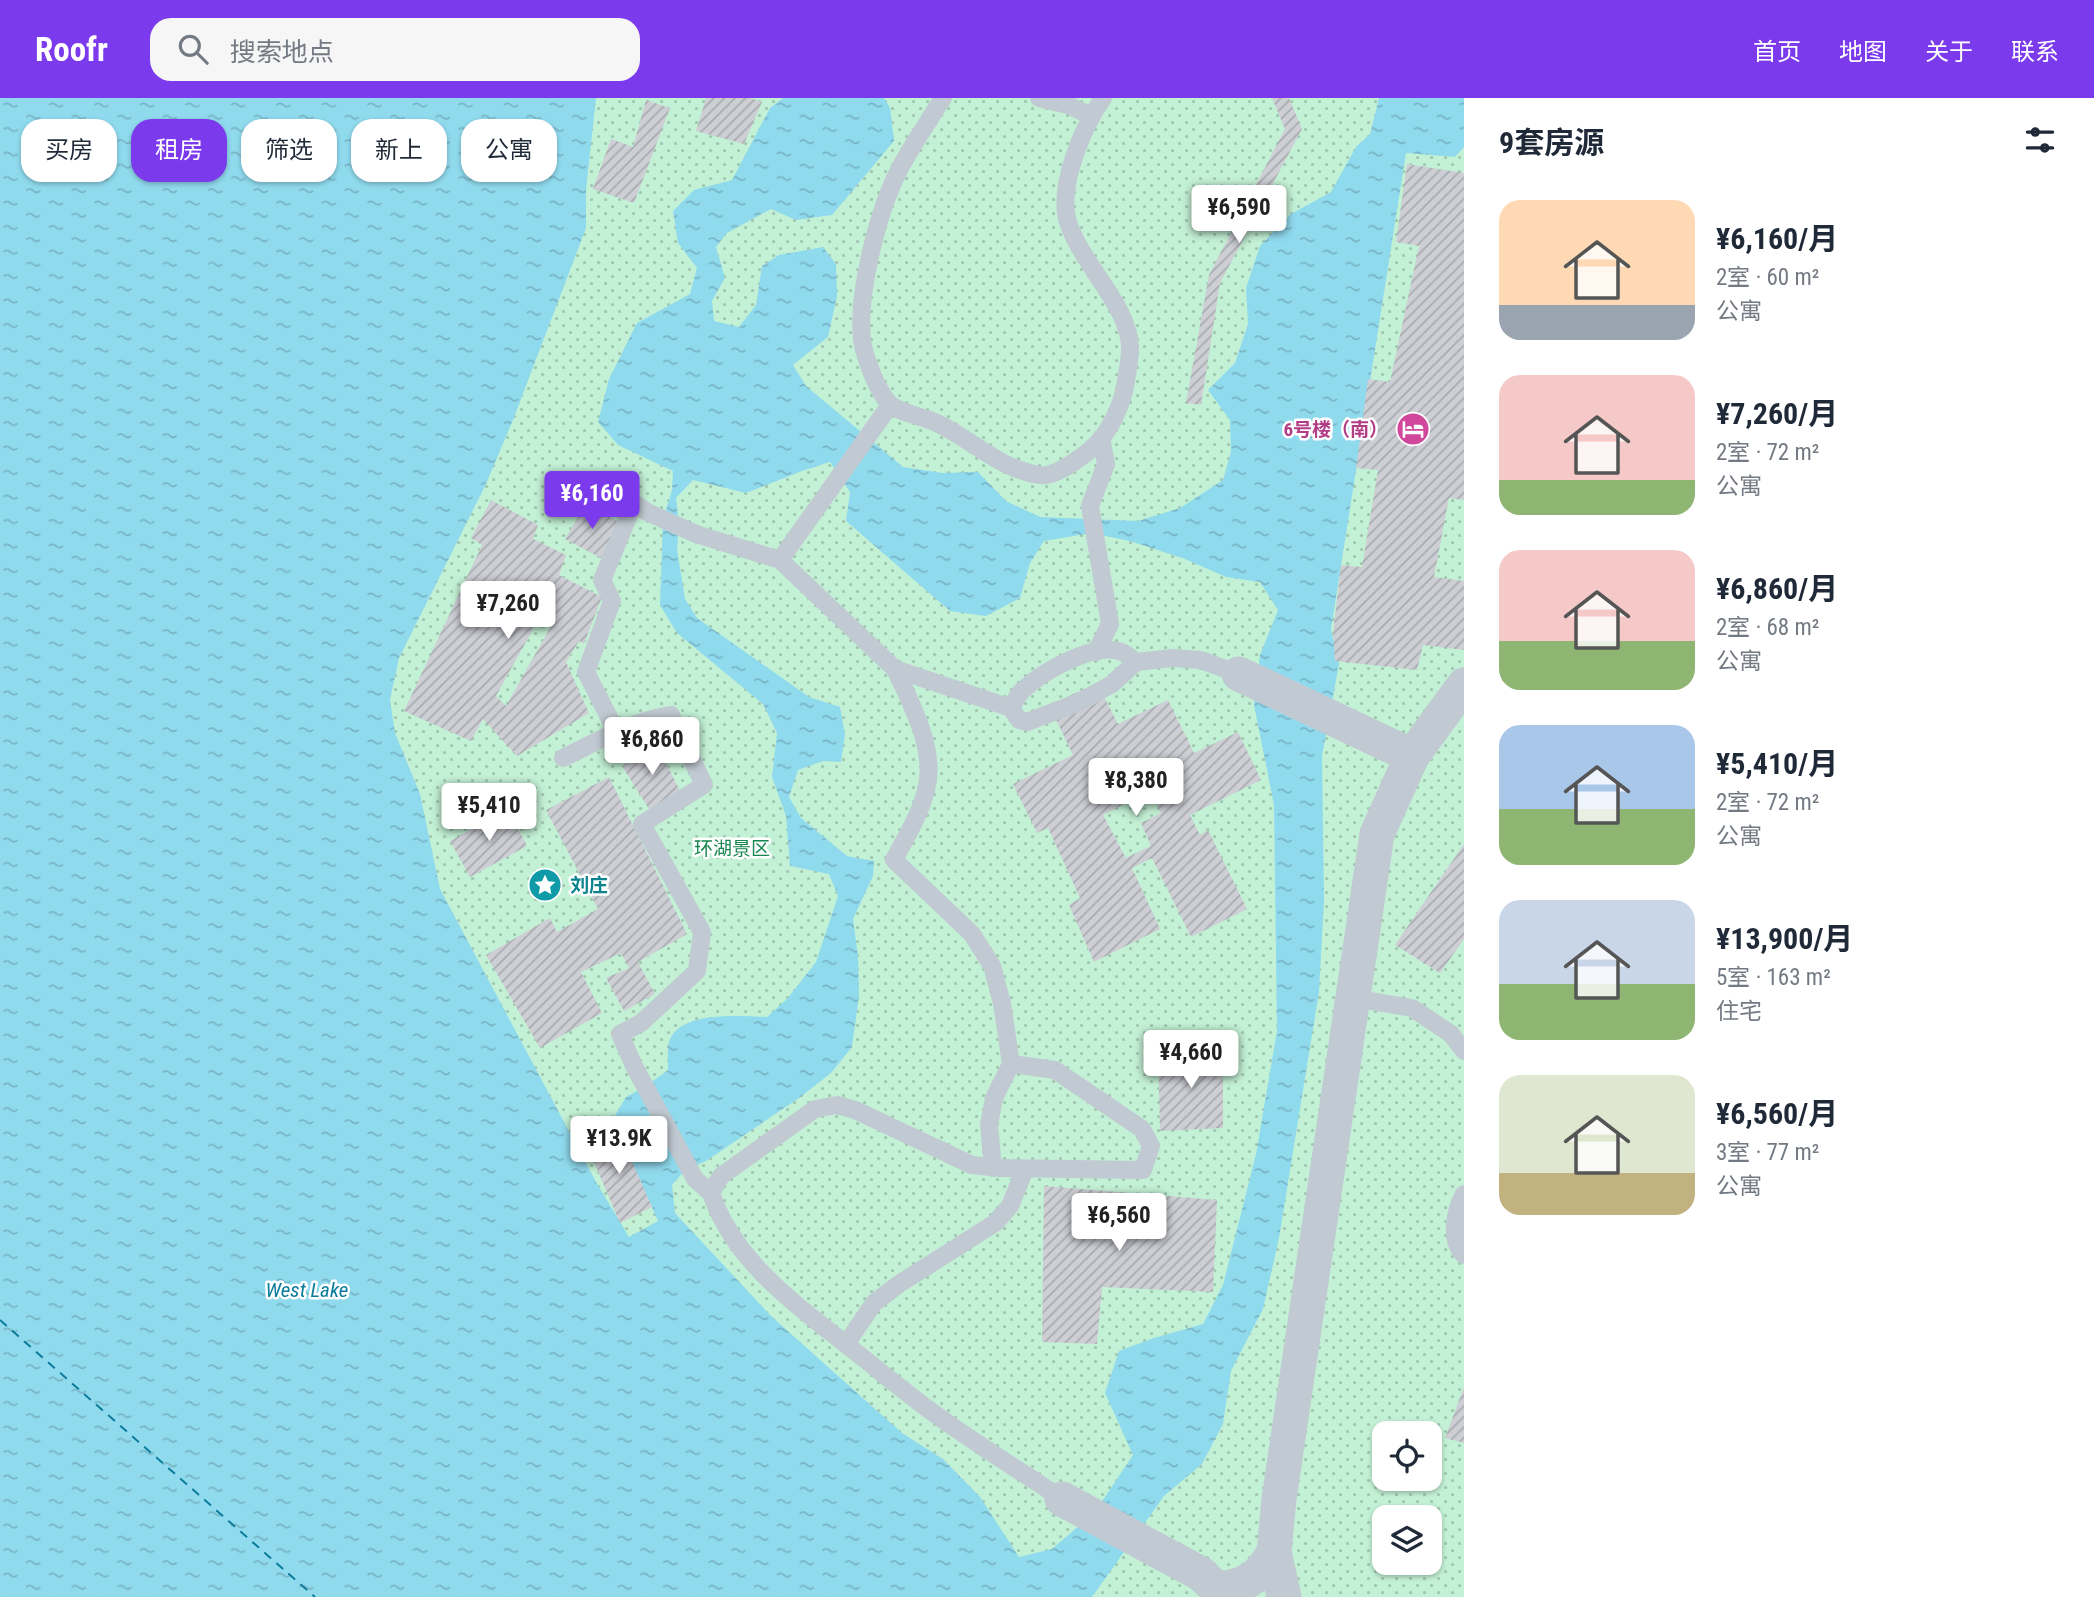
<!DOCTYPE html>
<html lang="zh">
<head>
<meta charset="utf-8">
<style>
  body { margin:0; font-family:"Roboto Condensed","Noto Sans SC",sans-serif; background:#f6f6f7; color:#1f2937; height:100vh; display:flex; flex-direction:column; font-size:26px; white-space:nowrap }
  * { box-sizing:border-box; margin:0 }
  p { font-size:23px; color:#747a83 }
  .icon { flex:none; width:38px; height:38px; fill:none; stroke:currentColor; stroke-width:2; stroke-linecap:round; stroke-linejoin:round }
  .map { position:relative; flex:1; overflow:hidden }
  .details { display:flex; flex-direction:column; background:#fff; width:630px }
  .details>* { flex:none }
  .banner { position:absolute; left:21px; top:21px; width:665px; height:63px; display:flex; gap:14px }
  .buttons { position:absolute; left:1372px; top:1323px; display:grid; gap:14px }
  .buttons a { display:grid; place-items:center; width:70px; height:70px; border-radius:14px; background:#fff; box-shadow:0 2px 5px #0004; font-size:35px }
  .price { position:absolute; translate:-50% -60px; padding:0 16px; border-radius:7px; background:#fff; color:#222; font-size:23px; line-height:46px; filter:drop-shadow(0 2px 4px #0008) }
  .price::after { content:''; position:absolute; left:50%; top:42px; width:21px; height:16px; margin-left:-10px; background:inherit; clip-path:polygon(0 0,100% 0,50% 100%) }
  .price.selected { background:#7c3aed; color:#fff }
  ul { padding:0; list-style:none }
  li { display:flex; align-items:center; gap:21px; height:175px; padding:0 35px }
  li span { display:grid; place-items:center; flex:none; width:196px; height:140px; border-radius:21px; color:#555 }
  li>.icon { margin-inline-start:auto }
  span .icon { width:84px; height:84px; fill:#fffc; stroke-width:1 }
  li b { font-size:30px }
  h2 { display:flex; justify-content:space-between; align-items:center; height:84px; padding:0 35px; font-size:30px }
  .pill { padding:0 24px; border-radius:21px; background:#fff; box-shadow:0 2px 5px #0004; font-size:24px; line-height:63px }
  .pill.selected { background:#7c3aed; color:#fff }
  header { display:flex; align-items:center; gap:42px; box-sizing:border-box; height:98px; padding:0 35px; background:#7c3aed; color:#fff }
  header strong { font-size:33px }
  nav { display:flex; gap:38px; margin-inline-start:auto; font-size:24px }
  .search { width:490px; height:63px; background:#f6f6f7; display:flex; align-items:center; gap:18px; box-sizing:border-box; padding:0 24px; border-radius:21px; color:#747a83; font-size:26px }
  main { display:flex; flex:1; min-height:0 }
  .map>svg:first-child { display:block }
</style>
</head>
<body>
<header>
<strong>Roofr</strong>
<div class="search"><svg class="icon" aria-label="search" viewBox="0 0 24 24"><circle cx="10" cy="10" r="6"/><path d="M15 15l6 6"/></svg>搜索地点</div>
<nav><a>首页</a><a>地图</a><a>关于</a><a>联系</a></nav>
</header>
<main>
<div class="map">
<svg width="1464" height="1499" viewBox="0 0 1464 1499">
  <defs>
    <pattern id="park-dots" width="8" height="8" patternUnits="userSpaceOnUse" patternTransform="scale(1.75)"><rect width="8" height="8" fill="#c3f1d5"/><path d="M2 2h.1M6 6h.1" fill="none" stroke="#a0c6b0" stroke-width="1.8" stroke-linecap="round"/></pattern>
    <pattern id="water-ripples" width="26" height="14" patternUnits="userSpaceOnUse" patternTransform="scale(1.75)"><rect width="26" height="14" fill="#90daee"/><path d="M2 4q2-2 4 0t4 0M15 11q2-2 4 0t4 0" fill="none" stroke="#78b4c4"/></pattern>
    <pattern id="building-hatch" width="6" height="6" patternUnits="userSpaceOnUse" patternTransform="scale(1.75)"><rect width="6" height="6" fill="#cdcfd5"/><path d="M-1 1l2-2M0 6l6-6M5 7l2-2" fill="none" stroke="#a8abb0"/></pattern>
  </defs>
  <rect width="100%" height="100%" fill="#f5f3f3"/>
  <path fill="url(#park-dots)" fill-rule="evenodd" d="M0,0H1464V1499H0ZM1384,1335H1430V1381H1384ZM1384,1419H1430V1465H1384Z"/>
  <path fill="url(#water-ripples)" fill-rule="evenodd" d="M0,0H596L586,92V130L513,322L486,386L399,560L390,602L395,635L420,696L440,791L596,1084L629,1139L658,1123L613,1021L626,999L646,988L668,972C668,963 667,952 669,944C679,912 741,918 767,919L787,901L816,864L838,798L829,776L790,768L786,718L772,679L777,635L763,606L677,535L660,507L663,422L672,392L673,373L618,347L598,324L609,281L637,225L690,196L697,170L678,145L673,113L694,92L732,82L770,10L783,0H884L890,10L894,43L832,117L796,122L771,111L727,135L716,149L725,180L712,203L714,223L739,229L756,207L762,168L779,157L823,149L836,166L837,198L828,239L793,267L806,288L903,369L943,375L978,374L1006,403L1040,419L1138,423L1180,410L1223,382L1231,354L1230,322L1208,292L1235,265L1248,226L1246,190L1260,148L1291,116L1331,94L1356,49L1370,36L1379,0H1464V49L1455,59L1406,55L1331,531L1339,566L1322,658L1324,802L1319,894L1279,1140L1263,1211L1231,1273L1223,1326L1202,1366L1164,1398L1092,1499H0ZM830,364L850,394L846,423L950,513L986,518L1020,500L1030,465L1044,443L1091,435L1130,443L1185,461L1226,479L1260,484L1278,512L1260,557L1254,607L1274,707L1277,933L1256,1056L1223,1187L1203,1226L1154,1240L1119,1253L1105,1295L1133,1357L1095,1414L1052,1451L1019,1459L980,1399L943,1361L902,1335L771,1218L675,1115L672,1087L685,1072L706,1063L799,1000L831,975L852,949L859,898L858,858L853,821L873,778L874,763L847,758L801,720L789,699L798,672L823,663L841,664L845,637L840,609L809,599L697,520L685,501L677,451L679,426L676,400L693,382L746,395L802,373Z"/>
  <g fill="none" stroke-linecap="round" stroke-linejoin="round">
    <path stroke="#0c7c9b" stroke-width="2" stroke-dasharray="9 7" stroke-linecap="butt" d="M0,1222L315,1499"/>
  </g>
  <g fill="url(#building-hatch)" fill-rule="evenodd">
    <path d="M706,0H750L762,4L744,46L696,33Z"/>
    <path d="M1272,0H1289L1302,31L1220,185L1201,307L1186,305L1209,177L1285,31Z"/>
    <path d="M646,2L670,10L634,105L593,91L611,41L633,49Z"/>
    <path d="M1407,66L1464,75V402L1449,400L1434,479L1464,483V552L1423,547L1417,572L1335,563L1333,535L1341,467L1362,469L1378,372L1356,370L1368,281L1390,284L1419,148L1396,144Z"/>
    <path d="M491,402L538,427L533,441L566,457L559,477L602,499L584,546L579,543L566,564L589,615L517,658L483,621L471,643L404,613L482,447L471,440ZM537,524L550,530L506,608L496,598Z"/>
    <path d="M585,407L619,424L601,460L565,441Z"/>
    <path d="M1097,585L1118,626L1168,602L1194,655L1238,634L1261,682L1190,717L1200,737L1208,732L1247,811L1191,839L1152,760L1132,770L1160,831L1094,864L1069,807L1080,800L1048,730L1037,735L1013,686L1073,657L1049,607ZM1150,693L1161,715L1141,725L1151,748L1126,760L1103,717Z"/>
    <path d="M657,647L680,693L649,711L622,668Z"/>
    <path d="M609,679L687,836L638,864L655,896L624,913L606,880L629,870L621,855L581,874L602,915L540,950L486,857L550,820L557,834L598,811L546,712Z"/>
    <path d="M508,711L527,748L470,779L450,743Z"/>
    <path d="M1464,746V841L1440,875L1395,847Z"/>
    <path d="M1223,951V1030L1160,1033L1158,954Z"/>
    <path d="M618,1032L652,1109L620,1125L586,1045Z"/>
    <path d="M1044,1088L1217,1102L1213,1194L1102,1189L1097,1246L1042,1244Z"/>
    <path d="M1464,1289V1345L1445,1340Z"/>
  </g>
  <g fill="none" stroke-linecap="round" stroke-linejoin="round">
    <g stroke="#c1cad2" stroke-width="18">
      <path d="M943,0C928,24 912,47 899,72C878,113 853,207 864,252C869,269 877,291 888,304C896,314 925,319 937,325C971,341 1001,372 1040,377C1057,380 1091,353 1102,340C1116,321 1124,301 1127,277C1128,269 1130,260 1130,251C1131,210 1081,166 1068,124C1057,89 1083,29 1103,0"/>
      <path d="M1039,0L1068,7L1091,18"/>
      <path d="M780,462L890,307"/>
      <path d="M1096,554L1110,526L1090,408L1106,366L1101,340"/>
      <path d="M1136,564L1112,586L1080,604L1027,624L1019,622L1011,610C1015,604 1017,597 1023,592C1042,574 1095,543 1122,554C1127,556 1132,561 1136,564L1173,560L1201,562L1239,576"/>
      <path d="M895,571C911,605 937,653 926,692C920,717 906,739 894,762L972,836L992,868L1002,905L1011,966L994,1000L989,1027L993,1070"/>
      <path d="M616,633L586,574L612,503L602,482L634,405L647,414L696,436L780,462L895,571L1011,610"/>
      <path d="M563,660C598,643 632,623 671,617L704,687L642,726L702,834L697,873L641,925L620,936L634,968L695,1081L711,1095"/>
      <path d="M1353,900L1412,910L1451,936L1464,953"/>
      <path d="M1011,966L1055,972L1142,1031L1151,1048L1143,1072L1001,1070L972,1067L855,1012L837,1007L815,1011L721,1078L711,1095C734,1163 794,1205 848,1248C875,1269 901,1291 928,1311C971,1343 1018,1371 1062,1401"/>
      <path d="M1464,1096C1455,1113 1449,1142 1464,1157"/>
      <path d="M846,1246L874,1205L899,1186L995,1125L1010,1108L1025,1071"/>
    </g>
    <g stroke="#c1cad2" stroke-width="35">
      <path d="M1239,576L1412,658"/>
      <path d="M1062,1401L1201,1476L1225,1499"/>
      <path d="M1218,1491C1246,1488 1260,1479 1274,1454"/>
      <path d="M1284,1499L1274,1454L1279,1401L1377,736L1412,658L1464,587"/>
    </g>
  </g>
  <defs>
    <symbol id="hotel-disc" viewBox="-11 -11 22 22"><circle r="9.5" fill="#d1479c" stroke="#fff"/><path d="M-6-4.5h1.5V1H6V5H4.5V3h-9V5H-6ZM-4 0a1.8 1.8 0 1 1 3.6 0ZM.5 0V-2.5h3Q6-2.5 6 0Z" fill="#fff"/></symbol>
    <symbol id="sight-disc" viewBox="-11 -11 22 22"><circle r="9.5" fill="#0f9aa8" stroke="#fff"/><path d="M0-6L1.8-2.2L6-1.7L2.9 1.2L3.7 5.4L0 3.3L-3.7 5.4L-2.9 1.2L-6-1.7L-1.8-2.2Z" fill="#fff"/></symbol>
  </defs>
  <g fill-rule="evenodd">
    <use href="#hotel-disc" x="1394" y="312" width="38" height="38"/>
    <use href="#sight-disc" x="526" y="768" width="38" height="38"/>
  </g>
  <g text-anchor="middle" stroke-width="5" stroke-linejoin="round" paint-order="stroke">
    <g font-size="19" font-weight="bold" fill="#b23c85" stroke="#fff" text-anchor="end">
      <text x="1388" y="338">6号楼（南）</text>
    </g>
    <g font-size="19" fill="#17864f" stroke="#fff">
      <text x="732" y="757">环湖景区</text>
    </g>
    <g font-size="19" font-weight="bold" fill="#0d838f" stroke="#fff" text-anchor="start">
      <text x="570" y="794">刘庄</text>
    </g>
    <g font-size="21" font-style="italic" fill="#0c7c9b" stroke="#fff">
      <text x="307" y="1199">West Lake</text>
    </g>
  </g>
</svg>
<div class="buttons">
<a><svg class="icon" aria-label="locate" viewBox="0 0 24 24"><circle cx="12" cy="12" r="6"/><path d="M12 2v4M12 18v4M2 12h4M18 12h4"/></svg></a>
<a><svg class="icon" aria-label="layers" viewBox="0 0 24 24"><path d="M12 4l9 5-9 5-9-5zM3 14l9 5 9-5"/></svg></a>
</div>
<b class="price" style="left:1239px;top:147px">¥6,590</b>
<b class="price selected" style="left:592px;top:433px">¥6,160</b>
<b class="price" style="left:508px;top:543px">¥7,260</b>
<b class="price" style="left:652px;top:679px">¥6,860</b>
<b class="price" style="left:1136px;top:720px">¥8,380</b>
<b class="price" style="left:489px;top:745px">¥5,410</b>
<b class="price" style="left:1191px;top:992px">¥4,660</b>
<b class="price" style="left:619px;top:1078px">¥13.9K</b>
<b class="price" style="left:1119px;top:1155px">¥6,560</b>
<div class="banner">
<a class="pill">买房</a>
<a class="pill selected">租房</a>
<a class="pill">筛选</a>
<a class="pill">新上</a>
<a class="pill">公寓</a>
</div>
</div>
<section class="details">
<h2>9套房源<svg class="icon" aria-label="filters" viewBox="0 0 24 24"><path d="M4 7h16M4 17h16"/><circle cx="9" cy="7" r="2"/><circle cx="15" cy="17" r="2"/></svg></h2>
<ul>
<li><span style="background:linear-gradient(#ffd9b3 75%,#9aa5b1 0)"><svg class="icon" aria-label="home" viewBox="0 0 24 24"><path d="M3 11l9-7 9 7M6 9v11h12V9"/></svg></span><div><b>¥6,160/月</b><p>2室 · 60 m²</p><p>公寓</p></div></li>
<li><span style="background:linear-gradient(#f6c9c9 75%,#8fb573 0)"><svg class="icon" aria-label="home" viewBox="0 0 24 24"><path d="M3 11l9-7 9 7M6 9v11h12V9"/></svg></span><div><b>¥7,260/月</b><p>2室 · 72 m²</p><p>公寓</p></div></li>
<li><span style="background:linear-gradient(#f6c9c9 65%,#8fb573 0)"><svg class="icon" aria-label="home" viewBox="0 0 24 24"><path d="M3 11l9-7 9 7M6 9v11h12V9"/></svg></span><div><b>¥6,860/月</b><p>2室 · 68 m²</p><p>公寓</p></div></li>
<li><span style="background:linear-gradient(#a9c7e8 60%,#8fb573 0)"><svg class="icon" aria-label="home" viewBox="0 0 24 24"><path d="M3 11l9-7 9 7M6 9v11h12V9"/></svg></span><div><b>¥5,410/月</b><p>2室 · 72 m²</p><p>公寓</p></div></li>
<li><span style="background:linear-gradient(#c9d6e8 60%,#8fb573 0)"><svg class="icon" aria-label="home" viewBox="0 0 24 24"><path d="M3 11l9-7 9 7M6 9v11h12V9"/></svg></span><div><b>¥13,900/月</b><p>5室 · 163 m²</p><p>住宅</p></div></li>
<li><span style="background:linear-gradient(#dfe7d0 70%,#c2b280 0)"><svg class="icon" aria-label="home" viewBox="0 0 24 24"><path d="M3 11l9-7 9 7M6 9v11h12V9"/></svg></span><div><b>¥6,560/月</b><p>3室 · 77 m²</p><p>公寓</p></div></li>
</ul>
</section>
</main>
</body>
</html>
